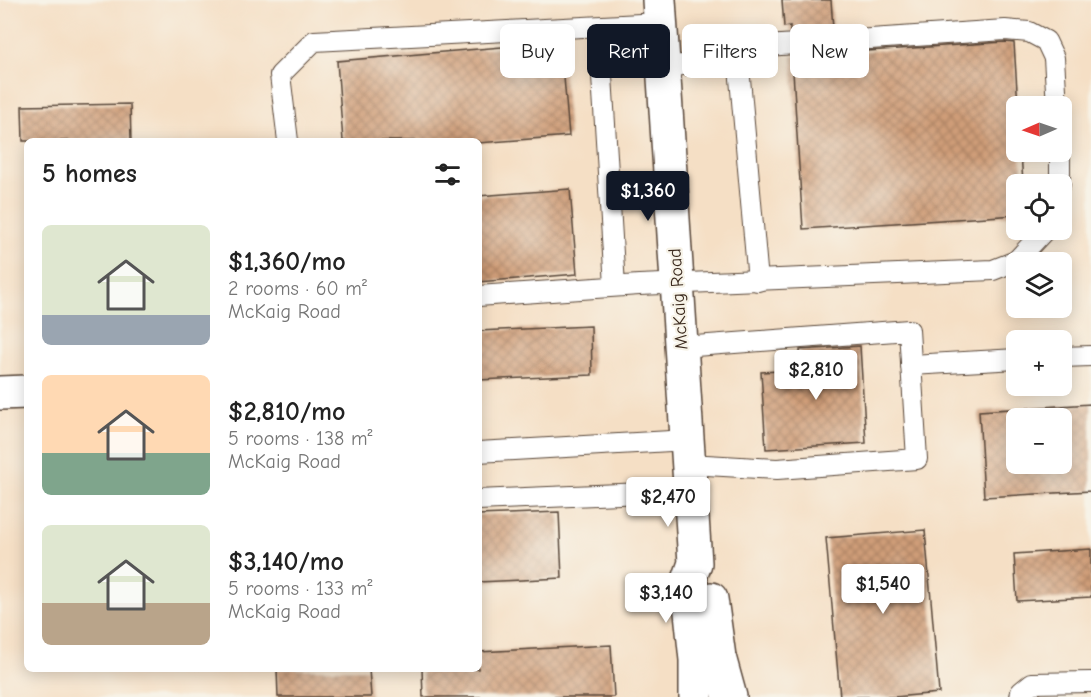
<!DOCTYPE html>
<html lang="en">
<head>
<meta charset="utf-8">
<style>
  body { margin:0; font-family:"Comic Neue",sans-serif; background:#f2f2f2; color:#222; height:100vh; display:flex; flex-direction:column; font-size:22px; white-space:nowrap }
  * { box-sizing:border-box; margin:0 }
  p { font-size:20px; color:#767676 }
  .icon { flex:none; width:33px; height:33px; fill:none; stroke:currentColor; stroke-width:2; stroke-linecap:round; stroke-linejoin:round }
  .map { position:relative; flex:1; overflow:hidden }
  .details { position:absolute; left:24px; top:138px; width:458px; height:534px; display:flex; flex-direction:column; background:#fff; border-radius:9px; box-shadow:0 3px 15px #0003 }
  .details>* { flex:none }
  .banner { position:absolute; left:500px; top:24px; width:501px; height:54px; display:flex; gap:12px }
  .needle { width:39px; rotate:268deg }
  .controls { position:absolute; left:1006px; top:96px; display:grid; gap:12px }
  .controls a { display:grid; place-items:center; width:66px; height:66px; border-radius:9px; background:#fff; box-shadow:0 3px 15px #0003; font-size:30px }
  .price { position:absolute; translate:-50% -51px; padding:0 14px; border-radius:6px; background:#fff; color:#222; font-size:20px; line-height:39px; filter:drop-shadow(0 2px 3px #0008) }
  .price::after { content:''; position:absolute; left:50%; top:36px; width:18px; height:14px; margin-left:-9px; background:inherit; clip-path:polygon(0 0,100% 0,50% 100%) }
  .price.current { background:#111827; color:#fff }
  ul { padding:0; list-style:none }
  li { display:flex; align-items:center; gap:18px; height:150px; padding:0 18px }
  li span { display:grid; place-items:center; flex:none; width:168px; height:120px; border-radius:9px; color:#555 }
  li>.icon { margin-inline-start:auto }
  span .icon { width:72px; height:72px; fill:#fffc; stroke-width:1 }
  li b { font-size:26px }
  h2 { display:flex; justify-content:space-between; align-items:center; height:72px; padding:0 18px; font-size:26px }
  .tag { padding:0 21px; border-radius:9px; background:#fff; box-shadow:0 3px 15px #0003; font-size:21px; line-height:54px }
  .tag.current { background:#111827; color:#fff }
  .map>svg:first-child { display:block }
</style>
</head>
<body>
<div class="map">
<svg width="1091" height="697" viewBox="0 0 1091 697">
  <defs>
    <pattern id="building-cross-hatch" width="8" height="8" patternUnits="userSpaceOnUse" patternTransform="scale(1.5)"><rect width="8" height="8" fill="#cf9d78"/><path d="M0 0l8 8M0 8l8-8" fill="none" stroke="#a98062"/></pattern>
  </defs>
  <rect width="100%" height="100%" fill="#f7f3e8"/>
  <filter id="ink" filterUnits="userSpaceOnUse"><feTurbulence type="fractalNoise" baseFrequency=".0167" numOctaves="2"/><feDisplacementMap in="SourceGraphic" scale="12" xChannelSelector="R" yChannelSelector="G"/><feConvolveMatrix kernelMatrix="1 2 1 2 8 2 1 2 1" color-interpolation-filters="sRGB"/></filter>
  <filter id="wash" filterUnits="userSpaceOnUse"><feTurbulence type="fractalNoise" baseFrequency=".008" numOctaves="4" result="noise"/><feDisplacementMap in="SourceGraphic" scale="24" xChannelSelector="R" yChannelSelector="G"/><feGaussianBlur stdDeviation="1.35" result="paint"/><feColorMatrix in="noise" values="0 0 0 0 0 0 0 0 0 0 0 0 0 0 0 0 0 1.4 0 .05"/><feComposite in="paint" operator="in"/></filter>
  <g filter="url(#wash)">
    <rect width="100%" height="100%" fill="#f5dfc5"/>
    <g id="blocks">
      <g fill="url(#building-cross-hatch)" fill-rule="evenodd">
        <path d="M782,0H831L833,29L790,32V26L784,27Z"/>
        <path d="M561,42L569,136L478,143V141H343L337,61Z"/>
        <path d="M1005,42L1014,43L1018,106L1017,152H1021L1023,184H1017V215L803,229L792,56Z"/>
        <path d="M130,104L131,141H23L22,106Z"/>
        <path d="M570,189L577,274L478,282V196Z"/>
        <path d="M591,326L592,375L478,380V331Z"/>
        <path d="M860,346L866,443L766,449L761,372L801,370L800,350Z"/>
        <path d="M1091,404V491L984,497L979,411ZM1017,418H1062V464H1017Z"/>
        <path d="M559,512L562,578L478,582V515Z"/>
        <path d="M925,530L939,693L894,697H840L826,538Z"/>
        <path d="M1091,549V597L1017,601L1014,554Z"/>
        <path d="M611,645L614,697H423L422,669H478V652Z"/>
        <path d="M277,669H369L371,697H278Z"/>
      </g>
    </g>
  </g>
  <g filter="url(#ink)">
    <use href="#blocks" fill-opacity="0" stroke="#574537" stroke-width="1.5"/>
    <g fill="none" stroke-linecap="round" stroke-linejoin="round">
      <defs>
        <g id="service">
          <path d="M599,27L615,286"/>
          <path d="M738,56L758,281"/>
          <path d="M663,67L723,61L766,46L1005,30L1029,32L1046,41L1054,58L1057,106"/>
          <path d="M288,141L280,75L314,41L660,23"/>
          <path d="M1060,152V184"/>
          <path d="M478,296L639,285L993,270L1016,261L1045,230"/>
          <path d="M682,347L909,330L917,459L777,469L689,464"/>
          <path d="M1062,357L1091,356"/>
          <path d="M911,365L1017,359"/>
          <path d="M478,452L688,440"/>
          <path d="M478,500L691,491"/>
          <path d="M1020,697L1021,692L1032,683L1091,682"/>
        </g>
        <path id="minor" d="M0,393L27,392"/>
        <g id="tertiary">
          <path d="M659,0L695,563L688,583L696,660V697"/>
          <path d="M711,599L719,657L730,697"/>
        </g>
      </defs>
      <use href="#service" stroke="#574537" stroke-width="22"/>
      <use href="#minor" stroke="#574537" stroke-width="36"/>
      <use href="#tertiary" stroke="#574537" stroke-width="36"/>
      <use href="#service" stroke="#fff" stroke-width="20"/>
      <use href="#minor" stroke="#fff" stroke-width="33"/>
      <use href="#tertiary" stroke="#fff" stroke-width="33"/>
    </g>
  </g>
  <g text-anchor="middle" stroke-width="4.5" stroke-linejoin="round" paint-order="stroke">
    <g font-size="18" fill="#3b2a1e" stroke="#f7f3e8">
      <text transform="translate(678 299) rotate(-94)" y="6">McKaig Road</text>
    </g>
  </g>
</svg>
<div class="controls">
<a><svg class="needle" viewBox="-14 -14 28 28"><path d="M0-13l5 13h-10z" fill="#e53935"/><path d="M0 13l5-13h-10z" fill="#767676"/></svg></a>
<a><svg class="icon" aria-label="locate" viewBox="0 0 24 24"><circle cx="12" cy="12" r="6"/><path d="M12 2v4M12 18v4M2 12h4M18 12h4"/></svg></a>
<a><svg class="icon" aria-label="layers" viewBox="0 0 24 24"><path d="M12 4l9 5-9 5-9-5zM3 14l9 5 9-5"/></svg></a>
<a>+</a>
<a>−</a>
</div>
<b class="price current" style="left:648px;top:222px">$1,360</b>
<b class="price" style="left:816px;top:401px">$2,810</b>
<b class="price" style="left:668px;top:528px">$2,470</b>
<b class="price" style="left:883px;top:615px">$1,540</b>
<b class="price" style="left:666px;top:624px">$3,140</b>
<div class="banner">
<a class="tag">Buy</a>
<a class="tag current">Rent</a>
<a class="tag">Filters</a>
<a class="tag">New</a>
</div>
<section class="details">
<h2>5 homes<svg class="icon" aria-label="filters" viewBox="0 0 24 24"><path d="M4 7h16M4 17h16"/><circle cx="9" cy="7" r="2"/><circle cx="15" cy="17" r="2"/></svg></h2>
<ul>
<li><span style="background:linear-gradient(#dfe7d0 75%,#9aa5b1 0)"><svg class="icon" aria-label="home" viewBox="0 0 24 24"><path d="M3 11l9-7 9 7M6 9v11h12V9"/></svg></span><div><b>$1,360/mo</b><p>2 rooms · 60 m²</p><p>McKaig Road</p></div></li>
<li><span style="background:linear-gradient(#ffd9b3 65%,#7fa58c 0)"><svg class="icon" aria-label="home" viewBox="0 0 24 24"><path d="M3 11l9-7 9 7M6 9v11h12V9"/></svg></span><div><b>$2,810/mo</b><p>5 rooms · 138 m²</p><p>McKaig Road</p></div></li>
<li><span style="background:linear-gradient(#dfe7d0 65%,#b9a48a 0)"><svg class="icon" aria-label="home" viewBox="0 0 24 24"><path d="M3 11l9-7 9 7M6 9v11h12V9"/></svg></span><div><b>$3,140/mo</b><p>5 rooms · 133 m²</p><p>McKaig Road</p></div></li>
</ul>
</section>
</div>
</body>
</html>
